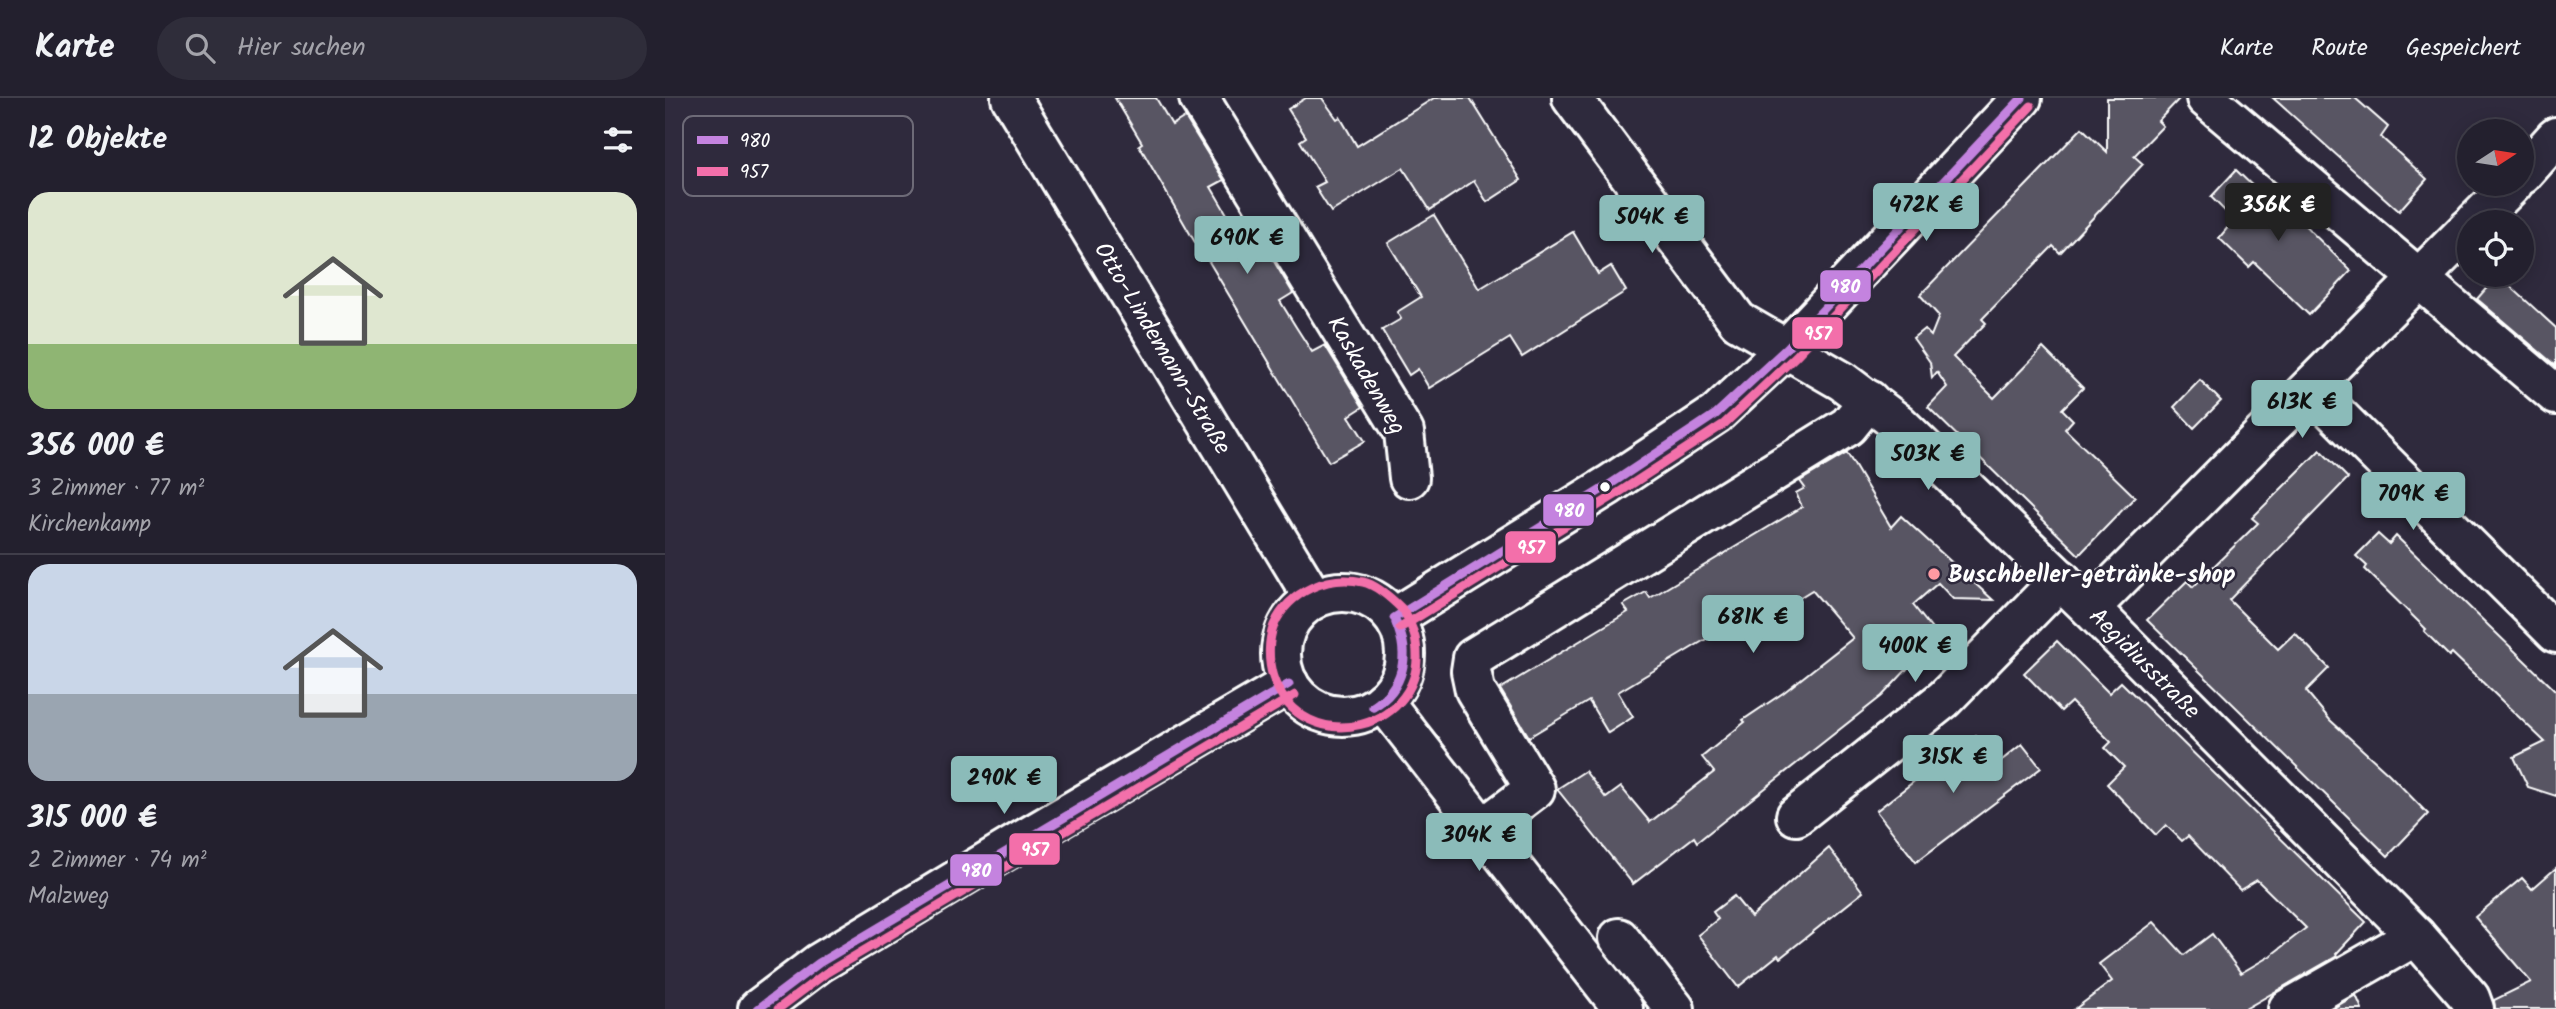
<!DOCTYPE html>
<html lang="de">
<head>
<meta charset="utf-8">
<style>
  body { margin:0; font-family:Kalam,sans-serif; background:#2f2d3a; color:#f1f3f6; height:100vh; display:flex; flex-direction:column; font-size:26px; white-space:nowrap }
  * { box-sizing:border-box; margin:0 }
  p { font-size:23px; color:#a3a3aa }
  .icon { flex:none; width:38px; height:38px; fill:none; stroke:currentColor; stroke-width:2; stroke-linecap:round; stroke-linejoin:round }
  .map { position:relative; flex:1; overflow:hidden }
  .drawer { display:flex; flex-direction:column; background:#23202e; width:665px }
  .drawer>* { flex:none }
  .needle { width:46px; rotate:78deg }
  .tools { position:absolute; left:1792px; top:21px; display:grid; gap:14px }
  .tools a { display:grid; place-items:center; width:77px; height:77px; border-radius:50%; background:#23202e; box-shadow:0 4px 18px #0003,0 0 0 2px #403e4a; font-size:35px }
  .price { position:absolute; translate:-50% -60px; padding:0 16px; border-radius:7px; background:#8bbbb9; color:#111; font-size:23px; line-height:46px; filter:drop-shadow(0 2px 4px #0008) }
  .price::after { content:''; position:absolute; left:50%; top:42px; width:21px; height:16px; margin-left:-10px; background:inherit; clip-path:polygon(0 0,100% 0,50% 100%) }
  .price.active { background:#222; color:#fff }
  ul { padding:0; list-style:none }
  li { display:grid; align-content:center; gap:14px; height:371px; padding:0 28px }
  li+li { border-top:2px solid #403e4a }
  li span { display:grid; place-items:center; height:217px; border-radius:21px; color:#555 }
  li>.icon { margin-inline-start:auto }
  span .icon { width:126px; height:126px; fill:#fffc; stroke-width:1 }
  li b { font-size:30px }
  h2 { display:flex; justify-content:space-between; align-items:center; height:84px; padding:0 28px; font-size:30px }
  header { display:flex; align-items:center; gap:42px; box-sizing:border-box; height:98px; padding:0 35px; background:#23202e; border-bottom:2px solid #403e4a }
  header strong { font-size:33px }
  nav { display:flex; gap:38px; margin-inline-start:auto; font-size:24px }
  .search { width:490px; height:63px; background:#2f2d3a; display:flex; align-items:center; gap:18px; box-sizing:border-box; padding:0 24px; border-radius:38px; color:#a3a3aa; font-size:26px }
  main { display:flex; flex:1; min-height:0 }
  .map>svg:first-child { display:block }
</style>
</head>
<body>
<header>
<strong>Karte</strong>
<div class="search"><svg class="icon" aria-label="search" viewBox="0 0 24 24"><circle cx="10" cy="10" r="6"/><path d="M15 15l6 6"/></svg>Hier suchen</div>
<nav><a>Karte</a><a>Route</a><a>Gespeichert</a></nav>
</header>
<main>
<section class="drawer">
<h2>12 Objekte<svg class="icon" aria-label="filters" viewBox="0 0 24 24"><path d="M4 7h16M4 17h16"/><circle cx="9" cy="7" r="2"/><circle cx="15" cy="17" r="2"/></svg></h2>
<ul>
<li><span style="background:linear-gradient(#dfe7d0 70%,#8fb573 0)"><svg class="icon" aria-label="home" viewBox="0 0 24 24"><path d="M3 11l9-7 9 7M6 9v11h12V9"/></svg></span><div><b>356 000 €</b><p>3 Zimmer · 77 m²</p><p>Kirchenkamp</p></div></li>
<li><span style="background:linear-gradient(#c9d6e8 60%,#9aa5b1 0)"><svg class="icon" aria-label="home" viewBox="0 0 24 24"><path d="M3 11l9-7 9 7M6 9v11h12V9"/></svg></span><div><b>315 000 €</b><p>2 Zimmer · 74 m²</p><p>Malzweg</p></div></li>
</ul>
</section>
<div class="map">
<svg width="1891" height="911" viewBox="0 0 1891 911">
  <rect width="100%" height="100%" fill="#2f2a3d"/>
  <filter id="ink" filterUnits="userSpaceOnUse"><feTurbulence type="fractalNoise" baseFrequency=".0143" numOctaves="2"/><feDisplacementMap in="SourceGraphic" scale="14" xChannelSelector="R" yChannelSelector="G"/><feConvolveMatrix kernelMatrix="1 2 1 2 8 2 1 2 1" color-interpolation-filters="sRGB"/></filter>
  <g filter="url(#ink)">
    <g fill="#595564" stroke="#fff" stroke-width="2">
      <path d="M450,0H491L507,27L520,19L559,82L546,89L576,140L590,132L628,195L615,203L631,229L647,254L660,247L698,309L684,318L700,343L664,364L537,152L535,153L474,47L477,45Z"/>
      <path d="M641,0H657L672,21L675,19L692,48L769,0H805L856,82L822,104L809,83L765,112L738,70L666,114L650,89L660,84L635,43L641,39L623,11Z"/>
      <path d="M1442,0H1515L1493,23L1498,28L1469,58L1478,66L1395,155L1388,148L1317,221L1321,225L1288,259L1329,300L1378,250L1418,290L1397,311L1408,322L1400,331L1470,399L1414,457L1263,309L1282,289L1272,274L1267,280L1265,264L1248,240L1259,231L1266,238L1274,218L1255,197L1417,30L1442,54Z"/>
      <path d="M1608,0H1690L1723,29L1716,39L1762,81L1734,113Z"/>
      <path d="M1571,72L1595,95L1601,89L1686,173L1644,217L1589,164L1584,169L1554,140L1569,122L1546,99Z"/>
      <path d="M769,117L814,191L908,134L933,176L946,168L961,193L857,259L845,240L764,290L753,271L744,277L717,232L736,221L732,214L756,199L723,145Z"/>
      <path d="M1833,177L1891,230V268L1812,201Z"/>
      <path d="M1535,282L1556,303L1529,330L1509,309Z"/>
      <path d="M1655,352L1683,380L1564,502L1613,551L1630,535L1664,570L1641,593L1665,622L1724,676L1763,716L1723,758L1482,522L1522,483L1528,489L1550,467L1593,425L1587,420Z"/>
      <path d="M1182,355L1226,429L1236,418L1328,502L1288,501L1273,485L1248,507L1273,539L1251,568L1243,570L1217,598L1032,744L1029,739L968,786L892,691L920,673L941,700L956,689L985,724L1049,674L1037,659L1080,624L1078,622L1118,595L1188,540L1147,492L1100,521L1093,510L953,594L968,619L943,635L924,603L864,639L835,591L963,514L958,507L981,494L985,500L1137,409L1131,395L1140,390L1135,383Z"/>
      <path d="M1713,436L1724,446L1731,438L1891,593V698L1863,689L1849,659L1880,644L1787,555L1784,558L1759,533L1761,531L1700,471L1702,468L1691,458Z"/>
      <path d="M1392,543L1444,595L1456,584L1701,824L1671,856L1672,858L1580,911H1410L1447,883L1434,866L1489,824L1519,857L1547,836L1576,875L1605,858L1641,830L1592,782L1575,792L1523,738L1517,743L1501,727L1491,737L1442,686L1459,669L1440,650L1446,644L1406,604L1396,613L1359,575Z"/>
      <path d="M1311,638L1332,666L1357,646L1376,670L1251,764L1211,713L1283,657L1284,658Z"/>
      <path d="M1164,750L1198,794L1115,860L1113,857L1073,889L1033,837L1053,821L1048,814L1069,798L1086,819Z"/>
      <path d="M1891,770V911H1830L1829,902L1866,884L1810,819L1857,780L1867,791Z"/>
      <path d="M1691,897L1697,911H1667Z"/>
    </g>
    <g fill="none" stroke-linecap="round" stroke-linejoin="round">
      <defs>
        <g id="minor">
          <path d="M346,0L649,501"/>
          <path d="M534,0L739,334L744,380"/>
          <path d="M907,0L1073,223L1177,283L1233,325L1425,510L1751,838L1805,900L1809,911"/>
          <path d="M1541,0L1891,297"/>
          <path d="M1857,77L1891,39"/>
          <path d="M1810,124L1848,86"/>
          <path d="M1646,291L1891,535"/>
          <circle cx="678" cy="556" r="62"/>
          <path d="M1425,510L1804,130"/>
          <path d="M729,520L944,387L1051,316L1122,250L1357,0"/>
          <path d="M718,603L958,911"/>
          <path d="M1131,718L1279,601L1396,481"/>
          <path d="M817,731L870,691L810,592L806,573L808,560L1183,328L1204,302"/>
          <path d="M954,840L1010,911"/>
          <path d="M93,911L154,865L353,745L624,586"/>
          <path d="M1623,911L1751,838"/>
        </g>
      </defs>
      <use href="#minor" stroke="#fff" stroke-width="44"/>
      <use href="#minor" stroke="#2f2a3d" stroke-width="38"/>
      <defs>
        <g id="bus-1">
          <path d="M729,520L944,387L1051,316L1122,250L1357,0"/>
          <path d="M708,609C738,588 745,559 731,525"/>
          <path d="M708,609C739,592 747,555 731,525"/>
          <path d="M93,911L154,865L624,586"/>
        </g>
        <g id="bus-2">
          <path d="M737,511C727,501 712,487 698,484C664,476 624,493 609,527C603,542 603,563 608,579C637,664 765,632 751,545C750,534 745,525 740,515"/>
          <path d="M735,530L950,397L1059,326L1131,258L1366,8"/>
          <path d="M113,911L161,875L630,597"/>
        </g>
      </defs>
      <use href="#bus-1" stroke="#2f2a3d" stroke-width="14"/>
      <use href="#bus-2" stroke="#2f2a3d" stroke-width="14"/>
      <use href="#bus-1" stroke="#c483df" stroke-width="9"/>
      <use href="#bus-2" stroke="#f36faa" stroke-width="9"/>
    </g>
  </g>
  <circle fill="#fff" stroke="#2f2a3d" stroke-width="2.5" cx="940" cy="389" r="6"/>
  <circle fill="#ff9aa2" stroke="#2f2a3d" stroke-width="2.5" cx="1269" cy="476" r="7"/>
  <g text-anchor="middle" stroke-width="5" stroke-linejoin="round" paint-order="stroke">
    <g font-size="24" fill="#fff" stroke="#2f2a3d">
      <text transform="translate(498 250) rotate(59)" y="8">Otto-Lindemann-Straße</text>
      <text transform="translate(702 277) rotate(60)" y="8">Kaskadenweg</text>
      <text transform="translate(1480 565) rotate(45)" y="8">Aegidiusstraße</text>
    </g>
    <g font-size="24" font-weight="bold" fill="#fff" stroke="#2f2a3d" text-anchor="start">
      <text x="1283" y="484">Buschbeller-getränke-shop</text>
    </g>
  </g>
  <rect x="18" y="18" width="230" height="80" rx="10" fill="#2f2a3d" stroke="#6d6a77" stroke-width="2"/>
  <rect x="32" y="38" width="31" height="8" fill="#c483df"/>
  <rect x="32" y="69" width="31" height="9" fill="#f36faa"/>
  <g font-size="19" fill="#fff">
    <text x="75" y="49">980</text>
    <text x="75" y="80">957</text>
  </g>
  <g stroke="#2f2a3d" stroke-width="2.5">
    <rect x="1154" y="171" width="53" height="34" rx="7" fill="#c483df"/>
    <rect x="1126" y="218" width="53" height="34" rx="7" fill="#f36faa"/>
    <rect x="877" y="395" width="53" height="34" rx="7" fill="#c483df"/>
    <rect x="839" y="432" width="53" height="34" rx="7" fill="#f36faa"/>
    <rect x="343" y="734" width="53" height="34" rx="7" fill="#f36faa"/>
    <rect x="284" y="755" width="54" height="34" rx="7" fill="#c483df"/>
  </g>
  <g font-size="19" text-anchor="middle" font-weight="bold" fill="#fff">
    <text x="1180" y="195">980</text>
    <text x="1153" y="242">957</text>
    <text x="904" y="419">980</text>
    <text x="866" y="456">957</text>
    <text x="370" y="758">957</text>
    <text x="311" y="779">980</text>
  </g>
</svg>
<div class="tools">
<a><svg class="needle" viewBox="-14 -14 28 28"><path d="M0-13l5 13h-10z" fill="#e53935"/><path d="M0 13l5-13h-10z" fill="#a3a3aa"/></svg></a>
<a><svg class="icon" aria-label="locate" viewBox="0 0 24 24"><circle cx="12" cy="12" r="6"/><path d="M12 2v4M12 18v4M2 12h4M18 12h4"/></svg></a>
</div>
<b class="price" style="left:1261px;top:145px">472K €</b>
<b class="price active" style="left:1613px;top:145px">356K €</b>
<b class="price" style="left:987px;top:157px">504K €</b>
<b class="price" style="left:582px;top:178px">690K €</b>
<b class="price" style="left:1637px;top:342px">613K €</b>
<b class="price" style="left:1263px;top:394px">503K €</b>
<b class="price" style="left:1748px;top:434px">709K €</b>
<b class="price" style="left:1088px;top:557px">681K €</b>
<b class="price" style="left:1250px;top:586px">400K €</b>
<b class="price" style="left:1288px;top:697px">315K €</b>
<b class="price" style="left:339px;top:718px">290K €</b>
<b class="price" style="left:814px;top:775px">304K €</b>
</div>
</main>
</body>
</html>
